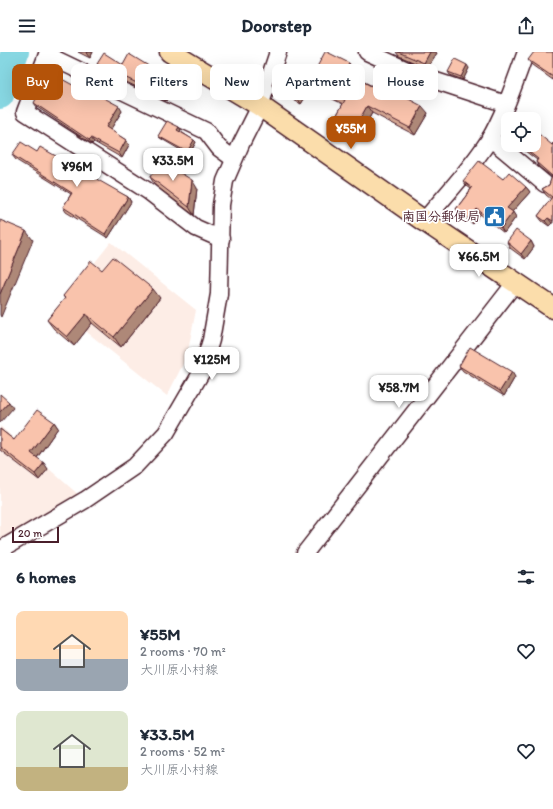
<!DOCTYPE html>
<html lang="en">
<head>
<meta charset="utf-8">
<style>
  body { margin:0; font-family:Itim,"Klee One",sans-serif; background:#f6f6f7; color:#1f2937; height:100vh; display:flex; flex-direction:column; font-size:15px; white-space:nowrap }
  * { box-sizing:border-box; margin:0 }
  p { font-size:13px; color:#747a83 }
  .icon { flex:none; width:22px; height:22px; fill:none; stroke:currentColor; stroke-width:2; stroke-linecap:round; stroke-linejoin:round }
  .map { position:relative; height:501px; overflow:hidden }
  .drawer { display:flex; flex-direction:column; background:#fff; flex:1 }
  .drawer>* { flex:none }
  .hud { position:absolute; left:12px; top:12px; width:529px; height:36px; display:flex; gap:8px }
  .fabs { position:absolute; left:501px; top:60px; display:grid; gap:8px }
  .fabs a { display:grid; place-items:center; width:40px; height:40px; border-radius:8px; background:#fff; box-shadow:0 4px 16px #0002; font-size:20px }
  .scale { position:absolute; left:12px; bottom:10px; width:47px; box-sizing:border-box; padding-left:4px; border:2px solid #4a1f2b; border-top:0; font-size:11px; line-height:14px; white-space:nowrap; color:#4a1f2b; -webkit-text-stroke:3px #fff; paint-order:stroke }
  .price { position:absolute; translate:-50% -34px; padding:0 9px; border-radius:8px; background:#fff; color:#222; font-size:13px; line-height:26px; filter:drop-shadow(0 1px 2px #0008) }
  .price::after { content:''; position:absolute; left:50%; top:24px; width:12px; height:9px; margin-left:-6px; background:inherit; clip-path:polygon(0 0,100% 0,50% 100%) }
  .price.selected { background:#b45309; color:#fff }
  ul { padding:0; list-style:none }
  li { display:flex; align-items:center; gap:12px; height:100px; padding:0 16px }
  li span { display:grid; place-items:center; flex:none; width:112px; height:80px; border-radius:8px; color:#555 }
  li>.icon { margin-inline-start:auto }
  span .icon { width:48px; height:48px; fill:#fffc; stroke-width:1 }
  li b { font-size:17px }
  h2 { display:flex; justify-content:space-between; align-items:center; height:48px; padding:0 16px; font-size:17px }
  .chip { padding:0 14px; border-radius:8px; background:#fff; box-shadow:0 4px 16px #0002; font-size:14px; line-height:36px }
  .chip.selected { background:#b45309; color:#fff }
  header { display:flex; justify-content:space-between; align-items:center; height:52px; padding:0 16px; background:#fff; font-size:18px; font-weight:700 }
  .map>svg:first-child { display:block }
</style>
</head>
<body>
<header><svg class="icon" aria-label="menu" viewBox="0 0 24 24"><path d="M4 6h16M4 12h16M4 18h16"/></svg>Doorstep<svg class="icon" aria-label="share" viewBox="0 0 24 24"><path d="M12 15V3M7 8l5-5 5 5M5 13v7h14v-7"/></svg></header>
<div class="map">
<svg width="553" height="501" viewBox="0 0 553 501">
  <rect width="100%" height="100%" fill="#fff"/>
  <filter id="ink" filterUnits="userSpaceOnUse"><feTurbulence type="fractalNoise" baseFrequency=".025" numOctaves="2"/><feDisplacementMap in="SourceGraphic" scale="8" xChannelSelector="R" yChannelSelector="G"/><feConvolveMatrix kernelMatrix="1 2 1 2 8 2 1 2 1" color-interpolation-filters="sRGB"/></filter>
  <g filter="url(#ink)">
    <g fill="#fdede6">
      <path d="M111,190L196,258L187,304L167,344L58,257Z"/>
      <path d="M0,374L80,444L0,488Z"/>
    </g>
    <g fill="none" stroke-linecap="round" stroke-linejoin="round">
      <path stroke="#87d7e2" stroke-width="28" d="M0,43L15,0"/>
      <defs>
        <g id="minor">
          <path d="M48,0L25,60L148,139L196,176L221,187"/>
          <path d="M367,0L418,23L506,52"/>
          <path d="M47,3L206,79L219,96L234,107"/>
          <path d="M490,86L545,132"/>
          <path d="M424,169C446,142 471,117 489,88C505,61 515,29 526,0"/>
          <path d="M0,498L85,448L135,414L166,381L201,321L211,288L219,242L221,153L225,129L241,92L260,54L278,0"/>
          <path d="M305,501L515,231"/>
        </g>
        <g id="major">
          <path d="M170,0L260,54L424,169"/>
          <path d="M423,168L553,256"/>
        </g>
      </defs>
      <use href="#minor" stroke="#4a1f2b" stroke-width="19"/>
      <use href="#major" stroke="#4a1f2b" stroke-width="23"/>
      <use href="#minor" stroke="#fff" stroke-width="16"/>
      <use href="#major" stroke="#fbddab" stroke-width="20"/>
    </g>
    <g fill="#d6a894" stroke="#4a1f2b">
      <path d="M78,0H93L90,6Z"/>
      <path d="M396,0H436L437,1L427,16L399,4Z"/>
      <path d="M553,0V28L532,13L528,8Z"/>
      <path d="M97,12L123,13L170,27L175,35L166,49L103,19Z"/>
      <path d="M469,16L463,28L450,23L448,20Z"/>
      <path d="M354,19L352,24L428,61L415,83L372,61L357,88L338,78L333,70L343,52L314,38L309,30Z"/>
      <path d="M272,33L311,36L301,52L275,38Z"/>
      <path d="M34,51L122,59L110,78L126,88L129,93L122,106L94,90L92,92L37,55Z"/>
      <path d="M179,75L181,78L180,79L196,90L189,103L160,86L158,84Z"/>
      <path d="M553,91V171H552L549,174L542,169L538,164L551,147L546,143L542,137L549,133L552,125L539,115L536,110L537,108L517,93H552Z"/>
      <path d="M37,100L128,145L131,150L108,186L66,160L63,155L71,142L16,108L12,103Z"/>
      <path d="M150,125L197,136L194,163L155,133Z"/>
      <path d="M503,127L526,135L530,140L512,160L516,165L504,181L480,162L473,172L460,162L456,157L471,137L467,134L463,129Z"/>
      <path d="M531,189L534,195L525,207L510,196L507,190Z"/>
      <path d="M102,218L160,246L121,295L92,271L74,294L54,277L47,268L65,247L63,244Z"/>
      <path d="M459,314L515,325L504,344L463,319Z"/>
      <path d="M54,370L58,376L37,406L48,417L39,428L0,398V377L14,388Z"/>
    </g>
    <g fill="#ae8878" stroke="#4a1f2b">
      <path d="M87,0H93L90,6L86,1Z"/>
      <path d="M430,0H436L437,1L427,16L424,11Z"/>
      <path d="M349,11L354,19L350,27L345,20Z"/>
      <path d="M467,13L469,16L463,28L461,25Z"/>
      <path d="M170,27L175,35L166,49L160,42Z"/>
      <path d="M307,31L311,36L301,52L298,47Z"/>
      <path d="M119,54L122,59L109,80L106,75Z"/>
      <path d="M367,54L372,61L357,88L352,81Z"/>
      <path d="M422,54L428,61L415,83L410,76Z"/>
      <path d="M179,75L181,78L179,81L177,78Z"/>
      <path d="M91,86L94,90L92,92L89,88Z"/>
      <path d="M126,88L129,93L122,106L119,101Z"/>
      <path d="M194,88L196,90L189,103L187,100Z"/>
      <path d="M192,128L197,136L194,163L189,155Z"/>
      <path d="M526,135L530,140L511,161L507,156Z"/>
      <path d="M128,145L131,150L108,186L105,182Z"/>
      <path d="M477,157L480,162L473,172L469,167Z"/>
      <path d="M513,160L516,165L504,181L501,176Z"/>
      <path d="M548,166L552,171L549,174L545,169Z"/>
      <path d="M26,179L33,188L1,265L0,263V242Z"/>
      <path d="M531,189L534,195L525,207L521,202Z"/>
      <path d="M153,237L160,246L121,295L114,285Z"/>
      <path d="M86,262L92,271L74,294L67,285Z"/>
      <path d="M512,320L515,325L504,344L500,339Z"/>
      <path d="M9,350L13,356L0,371V360Z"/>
      <path d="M54,370L58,376L36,407L31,401Z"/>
      <path d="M44,411L48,417L39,428L35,422Z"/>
    </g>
    <g fill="#f9c3ac" stroke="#4a1f2b">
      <path d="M325,0H327L349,11L345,20L373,35L376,30L422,54L410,76L367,54L352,81L333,70L345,48L309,30Z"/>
      <path d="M398,0H430L424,11Z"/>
      <path d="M534,0H553V25L528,8Z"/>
      <path d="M104,1L123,13L129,2L170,27L160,42L97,12Z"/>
      <path d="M455,7L467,13L461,25L448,20Z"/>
      <path d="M278,14L307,31L298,47L272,33Z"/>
      <path d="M49,20L91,43L93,40L119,54L106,75L126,88L119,101L91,86L89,88L34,51Z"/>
      <path d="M167,69L179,75L177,78L194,88L187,100L158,84Z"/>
      <path d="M534,78L552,93L553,91V169L548,166L545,169L538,164L552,145L542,137L549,133L552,124L536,110L538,107L520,93H534Z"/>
      <path d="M21,90L37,100L40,95L128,145L105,182L63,155L72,141L12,103Z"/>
      <path d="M161,109L192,128L189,155L150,125Z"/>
      <path d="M479,109L503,127L509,120L526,135L507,156L513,160L501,176L477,157L469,167L456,157L472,136L463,129Z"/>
      <path d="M0,168L26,179L0,242Z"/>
      <path d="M516,178L531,189L521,202L507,190Z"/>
      <path d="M113,205L153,237L114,285L86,262L67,285L47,268L65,246L63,244L91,209L102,218Z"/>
      <path d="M470,295L512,320L500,339L459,314Z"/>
      <path d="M0,342L9,350L0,360Z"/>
      <path d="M37,358L54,370L31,401L44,411L35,422L0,395V377L14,388Z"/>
    </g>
  </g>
  <defs>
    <symbol id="civic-square" viewBox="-11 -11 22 22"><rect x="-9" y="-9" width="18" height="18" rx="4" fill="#1f6fb2" stroke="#fff"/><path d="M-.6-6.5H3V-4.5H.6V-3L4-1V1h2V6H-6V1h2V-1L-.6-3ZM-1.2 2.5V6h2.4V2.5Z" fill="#fff"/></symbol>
  </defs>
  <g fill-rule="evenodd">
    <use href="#civic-square" x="482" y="152" width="25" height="25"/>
  </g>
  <g text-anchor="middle" stroke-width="3.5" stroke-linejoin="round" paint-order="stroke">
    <g font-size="13" font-weight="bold" fill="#4a1f2b" stroke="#fff" text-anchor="end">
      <text x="480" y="169">南国分郵便局</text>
    </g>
  </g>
</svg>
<div class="fabs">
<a><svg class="icon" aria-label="locate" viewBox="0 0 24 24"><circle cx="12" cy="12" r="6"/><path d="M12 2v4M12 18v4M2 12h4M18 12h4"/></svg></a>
</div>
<div class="scale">20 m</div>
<b class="price selected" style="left:351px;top:98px">¥55M</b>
<b class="price" style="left:173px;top:130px">¥33.5M</b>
<b class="price" style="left:77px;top:136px">¥96M</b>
<b class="price" style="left:479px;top:226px">¥66.5M</b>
<b class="price" style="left:212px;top:329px">¥125M</b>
<b class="price" style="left:399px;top:357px">¥58.7M</b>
<div class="hud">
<a class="chip selected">Buy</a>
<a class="chip">Rent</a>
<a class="chip">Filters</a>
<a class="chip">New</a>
<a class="chip">Apartment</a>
<a class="chip">House</a>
</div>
</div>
<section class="drawer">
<h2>6 homes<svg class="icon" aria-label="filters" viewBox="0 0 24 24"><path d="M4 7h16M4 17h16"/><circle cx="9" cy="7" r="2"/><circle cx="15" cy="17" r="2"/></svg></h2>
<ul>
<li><span style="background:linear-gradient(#ffd9b3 60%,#9aa5b1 0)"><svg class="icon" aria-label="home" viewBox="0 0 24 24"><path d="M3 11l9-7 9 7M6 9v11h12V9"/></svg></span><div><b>¥55M</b><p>2 rooms · 70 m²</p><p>大川原小村線</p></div><svg class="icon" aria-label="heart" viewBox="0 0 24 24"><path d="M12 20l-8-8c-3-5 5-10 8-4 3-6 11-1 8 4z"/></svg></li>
<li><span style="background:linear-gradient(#dfe7d0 70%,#c2b280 0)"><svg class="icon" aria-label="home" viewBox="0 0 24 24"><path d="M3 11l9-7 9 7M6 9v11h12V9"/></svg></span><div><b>¥33.5M</b><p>2 rooms · 52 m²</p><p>大川原小村線</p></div><svg class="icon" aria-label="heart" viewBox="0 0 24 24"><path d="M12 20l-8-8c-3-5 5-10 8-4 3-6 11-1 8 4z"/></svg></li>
</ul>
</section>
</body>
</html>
